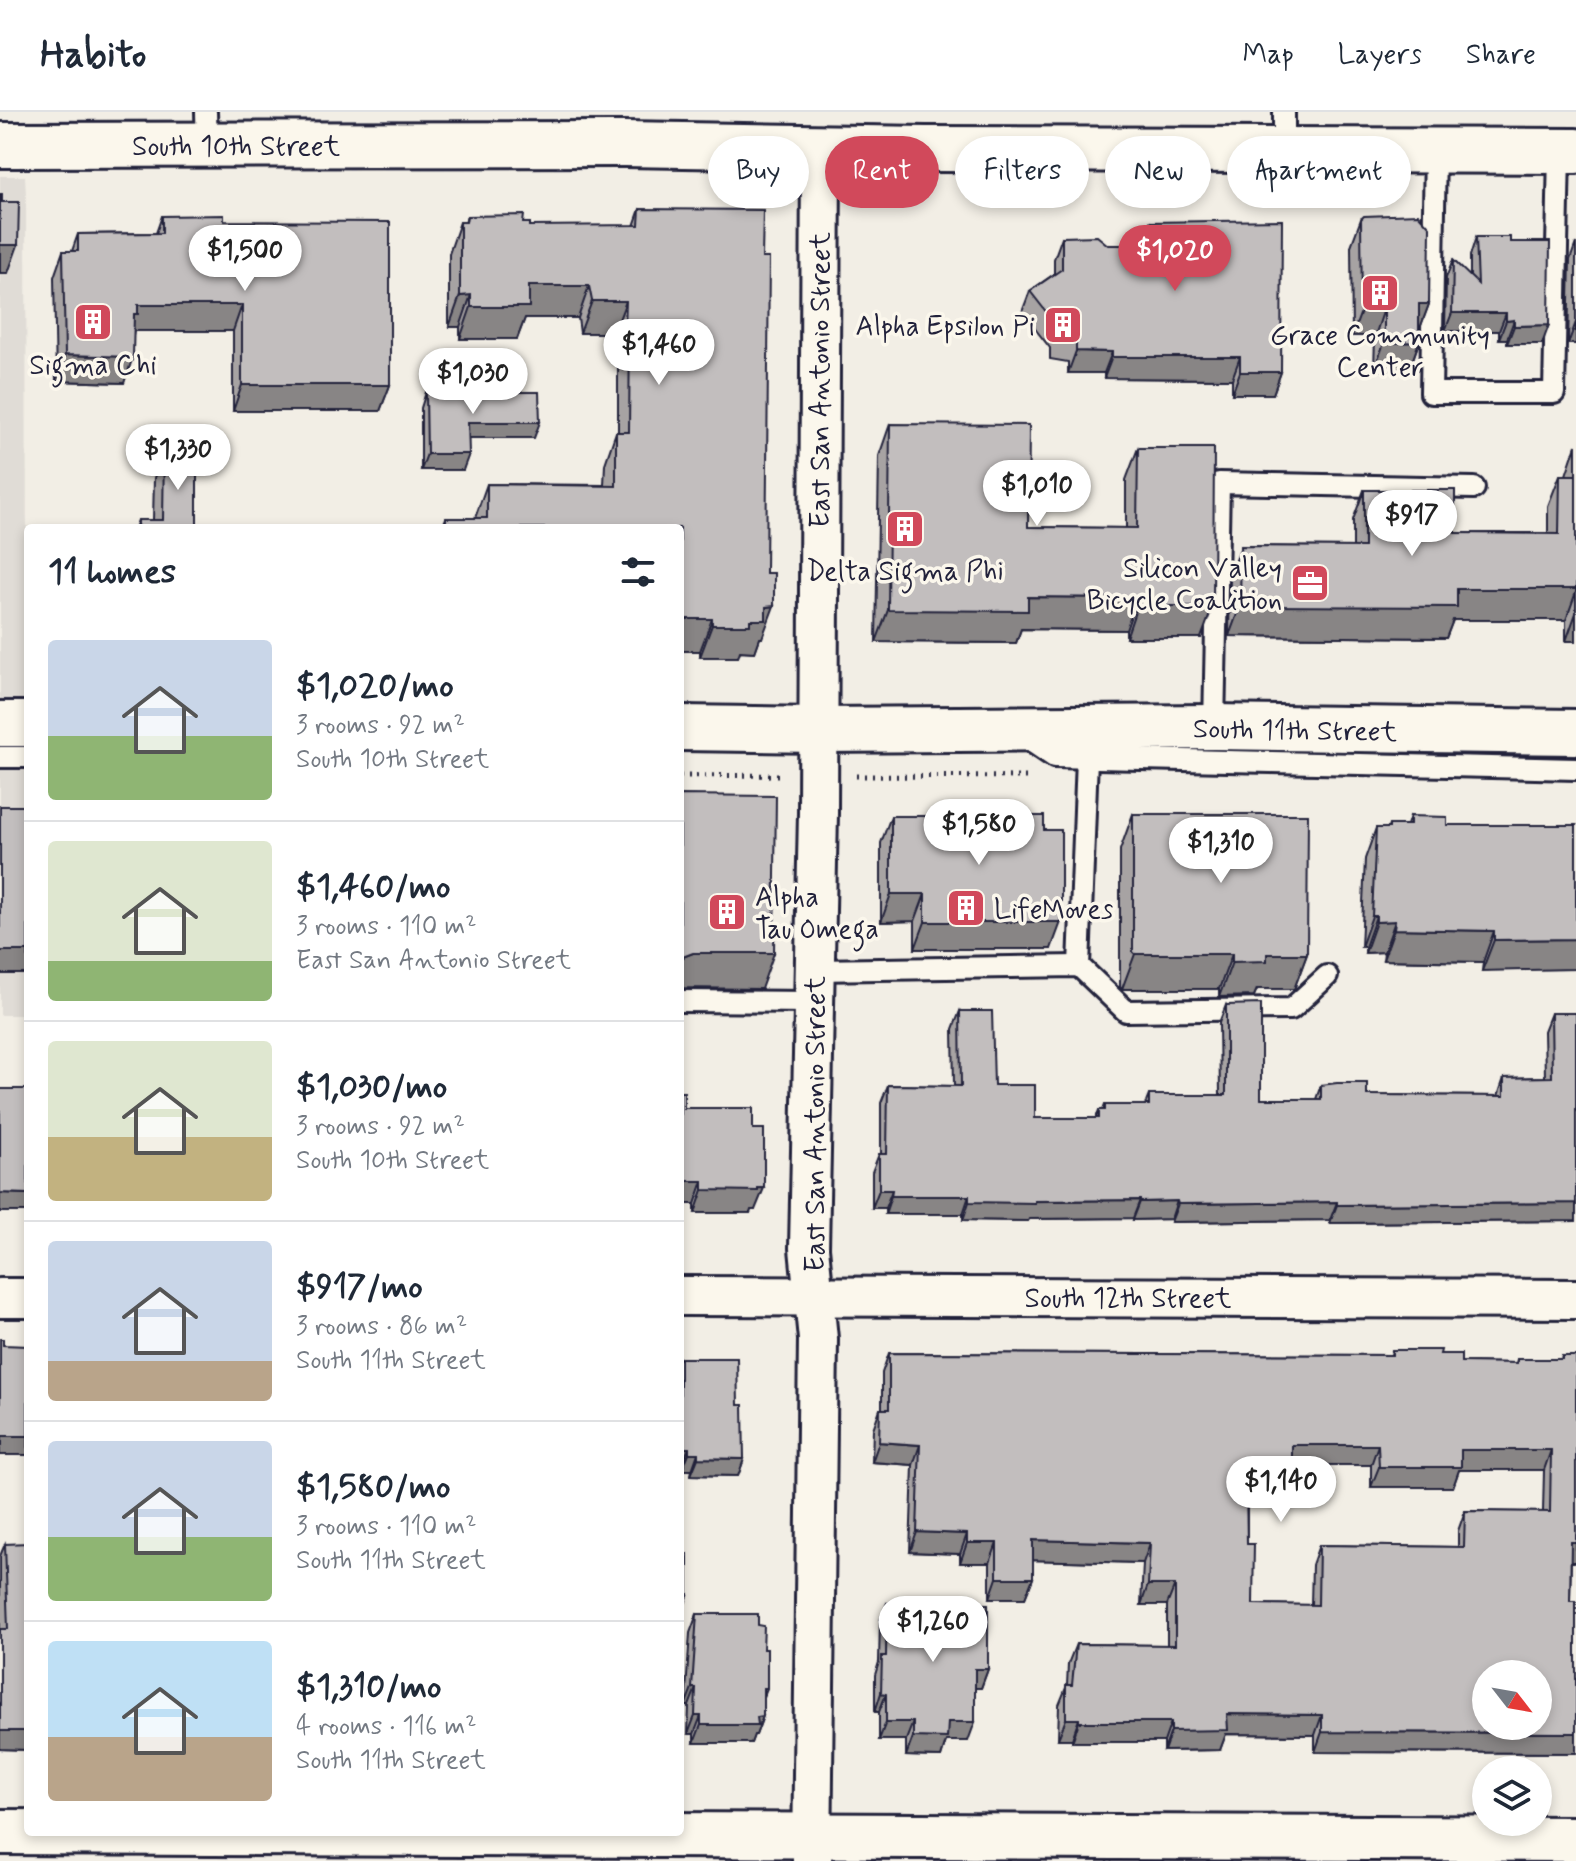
<!DOCTYPE html>
<html lang="en">
<head>
<meta charset="utf-8">
<style>
  body { margin:0; font-family:Mynerve,sans-serif; background:#f6f6f7; color:#1f2937; height:100vh; display:flex; flex-direction:column; font-size:30px; white-space:nowrap }
  * { box-sizing:border-box; margin:0 }
  p { font-size:26px; color:#747a83 }
  .icon { flex:none; width:44px; height:44px; fill:none; stroke:currentColor; stroke-width:2; stroke-linecap:round; stroke-linejoin:round }
  .map { position:relative; flex:1; overflow:hidden }
  .sheet { position:absolute; left:24px; top:412px; width:660px; height:1312px; display:flex; flex-direction:column; background:#fff; border-radius:8px; box-shadow:0 4px 12px #0003 }
  .sheet>* { flex:none }
  .banner { position:absolute; left:708px; top:24px; width:748px; height:72px; display:flex; gap:16px }
  .needle { width:52px; rotate:121deg }
  .controls { position:absolute; left:1472px; top:1548px; display:grid; gap:16px }
  .controls a { display:grid; place-items:center; width:80px; height:80px; border-radius:50%; background:#fff; box-shadow:0 4px 12px #0003; font-size:40px }
  .price { position:absolute; translate:-50% -68px; padding:0 18px; border-radius:28px; background:#fff; color:#222; font-size:26px; line-height:52px; filter:drop-shadow(0 2px 4px #0008) }
  .price::after { content:''; position:absolute; left:50%; top:48px; width:24px; height:18px; margin-left:-12px; background:inherit; clip-path:polygon(0 0,100% 0,50% 100%) }
  .price.on { background:#d1495b; color:#fff }
  ul { padding:0; list-style:none }
  li { display:flex; align-items:center; gap:24px; height:200px; padding:0 24px }
  li+li { border-top:2px solid #e0e1e3 }
  li span { display:grid; place-items:center; flex:none; width:224px; height:160px; border-radius:8px; color:#555 }
  li>.icon { margin-inline-start:auto }
  span .icon { width:96px; height:96px; fill:#fffc; stroke-width:1 }
  li b { font-size:34px }
  h2 { display:flex; justify-content:space-between; align-items:center; height:96px; padding:0 24px; font-size:34px }
  .tag { padding:0 28px; border-radius:36px; background:#fff; box-shadow:0 4px 12px #0003; font-size:28px; line-height:72px }
  .tag.on { background:#d1495b; color:#fff }
  header { display:flex; align-items:center; gap:48px; box-sizing:border-box; height:112px; padding:0 40px; background:#fff; border-bottom:2px solid #e0e1e3 }
  header strong { font-size:38px }
  nav { display:flex; gap:44px; margin-inline-start:auto; font-size:28px }
  .map>svg:first-child { display:block }
</style>
</head>
<body>
<header>
<strong>Habito</strong>
<nav><a>Map</a><a>Layers</a><a>Share</a></nav>
</header>
<div class="map">
<svg width="1576" height="1749" viewBox="0 0 1576 1749">
  <rect width="100%" height="100%" fill="#f2eee5"/>
  <filter id="ink" filterUnits="userSpaceOnUse"><feTurbulence type="fractalNoise" baseFrequency=".0125" numOctaves="2"/><feDisplacementMap in="SourceGraphic" scale="16" xChannelSelector="R" yChannelSelector="G"/><feConvolveMatrix kernelMatrix="1 2 1 2 8 2 1 2 1" color-interpolation-filters="sRGB"/></filter>
  <g filter="url(#ink)">
    <path fill="#e0dcd6" d="M0,64H25L26,84L28,903H0Z"/>
    <g fill="none" stroke-linecap="round" stroke-linejoin="round">
      <defs>
        <g id="lane">
          <path d="M206,0L207,34"/>
          <path d="M1284,36V0"/>
          <path d="M1435,37L1431,281H1554L1559,39"/>
          <path d="M1214,615L1219,371L1474,376"/>
          <path d="M1023,624L1054,645L1576,657"/>
          <path d="M0,645H28"/>
          <path d="M1079,854L1087,646"/>
          <path d="M815,858L1079,854L1126,899L1291,897L1327,864"/>
          <path d="M680,889L814,890"/>
        </g>
        <g id="street">
          <path d="M680,1184L1576,1187"/>
          <path d="M0,1186H28"/>
          <path d="M812,1749L818,1227L809,1136L818,701L821,35"/>
        </g>
        <g id="secondary">
          <path d="M0,33L624,32L926,37L1576,39"/>
          <path d="M0,612H28"/>
          <path d="M680,616L818,618L1214,615L1576,620"/>
          <path d="M0,1720L1576,1727"/>
        </g>
      </defs>
      <use href="#lane" stroke="#22223b" stroke-width="26"/>
      <use href="#street" stroke="#22223b" stroke-width="44"/>
      <use href="#secondary" stroke="#22223b" stroke-width="50"/>
      <g stroke="#22223b" stroke-width="5" stroke-dasharray="2 6" stroke-linecap="butt">
        <path d="M680,664L782,663"/>
        <path d="M856,664L1030,665"/>
      </g>
      <use href="#lane" stroke="#fbf7ec" stroke-width="20"/>
      <use href="#street" stroke="#fbf7ec" stroke-width="38"/>
      <use href="#secondary" stroke="#fbf7ec" stroke-width="44"/>
    </g>
    <g fill="#a7a3a3" stroke="#22223b" stroke-width="2" fill-rule="evenodd">
      <path d="M640,97L762,146V526H760L755,540L740,539L738,545H700V539H680V416H442L446,406H475L487,372L604,373L605,352L616,320H618V247H614V221H580L578,206H525L517,227H460V215H449V142L460,110H465L467,104L523,111L530,114H634Z"/>
      <path d="M162,104L224,109L390,273L380,299H233V219H134L124,271L56,269L54,165L63,139H72L78,122L156,121Z"/>
      <path d="M1361,107L1429,192L1419,219V230L1409,258H1374L1375,224H1352L1351,134Z"/>
      <path d="M1150,110L1281,260L1273,282H1232V267L1104,266V261H1068V250L1050,247V236L1022,200L1030,179L1054,162V147L1062,125L1108,133H1142Z"/>
      <path d="M1476,125L1542,232H1507V227H1499V219H1445L1446,166L1453,148L1470,165V144Z"/>
      <path d="M1576,131V232H1568L1570,148Z"/>
      <path d="M426,280L534,326H468L463,358H421V296Z"/>
      <path d="M890,312L1028,415L1126,416V368L1138,336L1201,526H1126V518L1021,517L1016,531L876,530L879,344Z"/>
      <path d="M1576,333V529H1566V508H1453L1446,526L1229,524L1230,465L1241,434L1353,435V408L1364,378L1455,421H1548V394L1560,363H1566Z"/>
      <path d="M164,339L197,416H135L138,408H153L154,366Z"/>
      <path d="M1133,702L1307,842L1294,877H1257L1254,884L1219,885V877H1122L1120,875V738Z"/>
      <path d="M891,704L1044,718L1051,837H915V809L881,810V731Z"/>
      <path d="M1410,704L1447,713H1576L1482,859L1483,850L1383,848L1384,840L1365,841V835H1361L1365,747L1376,716H1388L1389,713H1407Z"/>
      <path d="M1226,893L1261,987H1316L1321,973L1367,983L1498,984L1504,966L1545,965L1544,919L1551,901H1576V1109L1330,1111V1108L1171,1110V1107L1133,1108V1106L1029,1107L1028,1109L963,1108V1102H885V1096H872V1060L879,1042H881V991L888,973L954,974L953,917L960,899L994,973L1035,1006H1096L1099,998H1103L1105,993H1145L1149,983H1220L1219,911Z"/>
      <path d="M684,996L753,1017L755,1098H751L750,1101H695V1092H680Z"/>
      <path d="M1392,1238L1440,1242L1461,1250L1516,1251L1517,1247H1561L1562,1244L1571,1450L1570,1489H1576V1641L1315,1640V1623L1226,1622L1220,1638L1164,1639V1630H1072V1627H1058L1059,1593L1067,1573L1068,1552L1076,1532L1167,1533V1493H1141L1143,1451L1033,1448V1466L1025,1486H990V1451H960V1442L910,1440L913,1353L872,1350L873,1317L880,1297H882V1261L889,1241L1391,1243ZM1292,1353H1371V1375H1453L1459,1358H1544L1543,1400L1465,1399L1458,1419V1435L1319,1433L1312,1453L1311,1493L1253,1492L1247,1432V1394L1284,1393Z"/>
      <path d="M680,1246L738,1293L744,1347L738,1364L691,1363L692,1358H682V1353H680Z"/>
      <path d="M5,1432L28,1638L0,1637V1444Z"/>
      <path d="M887,1491L988,1557L981,1576H975L968,1629H946L941,1645L906,1644V1628H879V1600H875V1563L879,1550L880,1509Z"/>
      <path d="M697,1502L758,1513L763,1537L767,1576L763,1586V1604L756,1623H754L751,1631H694V1622H688L689,1594H685L690,1521Z"/>
    </g>
    <g fill="#888585" stroke="#22223b" stroke-width="2">
      <path d="M0,133H18L8,161H0Z"/>
      <path d="M529,174H589L578,206H525L517,227H460L471,195Z"/>
      <path d="M471,183L460,215H449L460,184Z"/>
      <path d="M592,189H626L614,221H580Z"/>
      <path d="M1419,192H1429L1419,219Z"/>
      <path d="M138,193H242L233,219H132L134,202Z"/>
      <path d="M1362,197H1384L1375,224H1352Z"/>
      <path d="M1452,201H1506L1499,219H1445Z"/>
      <path d="M1514,208L1507,227H1499L1506,209Z"/>
      <path d="M1576,210V232H1568Z"/>
      <path d="M1549,213L1542,232H1507L1514,214Z"/>
      <path d="M625,216H630L618,247H614Z"/>
      <path d="M1419,230L1409,258H1374L1384,231Z"/>
      <path d="M1076,239L1112,240L1104,261H1068Z"/>
      <path d="M65,243L133,245L124,271L56,269Z"/>
      <path d="M1112,245H1240L1232,267L1104,266Z"/>
      <path d="M1240,260H1281L1273,282H1232Z"/>
      <path d="M242,273H390L380,299H233Z"/>
      <path d="M468,310H540L534,326H463Z"/>
      <path d="M427,342H469L463,358H421Z"/>
      <path d="M1457,477H1576V480L1566,508H1453L1446,526L1229,524L1240,494Z"/>
      <path d="M1028,485L1137,486L1126,518L1021,517L1016,531L876,530L888,498Z"/>
      <path d="M774,494L762,526H760L755,540L740,539L738,545H700L712,513L750,508L766,495Z"/>
      <path d="M1137,494H1213L1201,526H1126Z"/>
      <path d="M1576,501V529H1566Z"/>
      <path d="M680,507H712L700,539H680Z"/>
      <path d="M891,782H925L915,809L881,810Z"/>
      <path d="M1372,804H1376L1365,835H1361Z"/>
      <path d="M1395,809L1384,840L1365,841L1376,810Z"/>
      <path d="M925,810H1061L1051,837H915Z"/>
      <path d="M1394,817L1494,819L1483,850L1383,848Z"/>
      <path d="M1576,827V857L1482,859L1494,828Z"/>
      <rect x="0" y="839" width="28" height="23"/>
      <path d="M693,841H774L761,877L680,876V846Z"/>
      <path d="M1135,842H1232L1219,877H1122Z"/>
      <path d="M1267,842H1307L1294,877H1257L1254,884L1219,885L1232,850Z"/>
      <path d="M680,1069H703L695,1092H680Z"/>
      <path d="M764,1076L755,1098H751L750,1101H695L703,1078Z"/>
      <path d="M879,1078H892L885,1096H872Z"/>
      <path d="M0,1081L28,1082V1100H0Z"/>
      <path d="M891,1084H969L963,1102H885Z"/>
      <path d="M1140,1088L1133,1106L1029,1107L1028,1109L963,1108L969,1090Z"/>
      <path d="M1177,1089L1171,1107L1133,1108L1140,1090Z"/>
      <path d="M1337,1090L1330,1108L1171,1110L1178,1092Z"/>
      <path d="M1576,1091V1109L1330,1111L1337,1093Z"/>
      <path d="M2,1324H28V1343H0V1329Z"/>
      <path d="M879,1330L920,1333L913,1353L872,1350Z"/>
      <path d="M1292,1333H1378L1371,1353H1284Z"/>
      <path d="M680,1336H689L682,1353H680Z"/>
      <path d="M1461,1338H1551L1544,1358H1459L1453,1375H1371L1379,1355Z"/>
      <path d="M689,1341H698L692,1358H682Z"/>
      <path d="M698,1346L744,1347L738,1364L691,1363Z"/>
      <path d="M1292,1373L1284,1393L1239,1394L1246,1374Z"/>
      <path d="M917,1420L967,1422L960,1442L910,1440Z"/>
      <path d="M1033,1428L1150,1431L1143,1451L1025,1448Z"/>
      <path d="M1571,1430H1576V1450H1564Z"/>
      <path d="M967,1431H997L990,1451H960Z"/>
      <path d="M997,1466H1033L1025,1486H990Z"/>
      <path d="M1148,1473H1175L1167,1493H1141Z"/>
      <path d="M680,1484H688L684,1494H680Z"/>
      <path d="M975,1557H988L981,1576H968Z"/>
      <path d="M692,1576H696L689,1594H685Z"/>
      <path d="M881,1581L886,1582L879,1600H875Z"/>
      <path d="M1227,1602L1322,1603L1315,1623L1226,1622L1220,1638L1164,1639L1171,1619Z"/>
      <path d="M695,1604H701L694,1622H688Z"/>
      <path d="M763,1604L756,1623H754L751,1631H694L701,1613Z"/>
      <path d="M1066,1607H1079L1072,1627H1058Z"/>
      <path d="M886,1610H913L906,1628H879Z"/>
      <path d="M948,1610H975L968,1629H946L941,1645L906,1644L913,1625Z"/>
      <path d="M1079,1610H1171L1164,1630H1072Z"/>
      <path d="M0,1619H28V1638L0,1637Z"/>
      <path d="M1322,1620L1576,1621V1641L1315,1640Z"/>
    </g>
    <g fill="#c2bebe" stroke="#22223b" stroke-width="2" fill-rule="evenodd">
      <path d="M0,82H2V90H19L18,133H0Z"/>
      <path d="M640,97L763,98L762,146H769L766,461H774V494L766,495V508H750V513H712V507H680V416H439H446V406H487V372L616,374V320H629L630,216H625L626,189H592L589,174H529V195H471V183L460,184V110H466L467,104L524,103L523,111H530V114L639,113Z"/>
      <path d="M1418,102L1430,115L1429,192H1419V230L1384,231V197H1362L1361,107L1364,104Z"/>
      <path d="M224,103V109L390,110V273H242V193H138V202H134L133,245L65,243L63,139H78V122L162,121V104Z"/>
      <path d="M1282,108L1281,260H1240V245H1112V240L1076,239V229L1058,226V215L1030,179L1062,157V125L1097,124L1108,133H1149L1150,110Z"/>
      <path d="M1476,125H1510V130H1550L1549,213L1514,214V208L1506,209V201H1452L1453,148L1478,172Z"/>
      <path d="M426,280H539L540,310H468L469,342H427Z"/>
      <path d="M890,312L1029,313L1028,415L1137,416L1138,336H1214L1213,494H1137V486L1028,485V499L888,498Z"/>
      <path d="M197,338V416H138V408H163L164,339Z"/>
      <path d="M1560,363H1576V477H1457V495L1240,494L1241,434L1364,435V378H1455V421L1559,422Z"/>
      <path d="M680,683L776,684L774,841H693L680,846Z"/>
      <rect x="0" y="694" width="28" height="145"/>
      <path d="M1133,702H1308L1307,842H1267V849L1232,850V842H1135L1133,840Z"/>
      <path d="M891,704H1044V718H1061V810H925V782H891Z"/>
      <path d="M1410,704L1447,705V713H1576V827L1494,828V819L1394,817L1395,809L1376,810V804H1372L1376,716H1389V713H1410Z"/>
      <path d="M1261,892V987H1321V973L1337,971H1367V983L1504,984V966L1552,965L1551,901H1576V1091L1337,1093V1090L1178,1092L1177,1089L1140,1090V1088L1035,1089V1091L969,1090V1084H891L892,1078H879V1042H887L888,973L961,974L960,899H992L994,973H1035V1006H1099V998H1105V993H1149V983H1226V893Z"/>
      <path d="M0,977H28V1082L0,1081Z"/>
      <path d="M680,980H684V996H753V1017H764V1076H758V1079L703,1078V1069H680Z"/>
      <path d="M0,1227H3V1233L28,1234V1324H2V1333H0Z"/>
      <path d="M1392,1238H1441L1440,1242H1461V1250L1517,1251V1247H1562V1244H1576V1430H1571L1570,1489H1576V1621L1322,1620V1603L1227,1602L1228,1618L1171,1619V1610H1079V1607H1066V1573H1072L1076,1532L1175,1533V1473H1148L1150,1431L1033,1428V1466H997V1431H967V1422L917,1420L920,1333L879,1330L880,1297H889V1241L1392,1243ZM1292,1333H1378L1379,1355H1461V1338H1551L1550,1400L1465,1399L1464,1435L1319,1433L1318,1493L1253,1492L1254,1432H1247L1246,1374L1292,1373ZM1486,1562H1538V1614H1486Z"/>
      <path d="M680,1246H737L738,1293H743L744,1347L698,1346V1341H689V1336H680Z"/>
      <path d="M28,1431V1619H0V1517H8L5,1432Z"/>
      <rect x="680" y="1442" width="8" height="42"/>
      <path d="M887,1491L988,1492V1557H975V1610H948L947,1626L913,1625V1610H886V1582L881,1581L882,1544H886Z"/>
      <path d="M697,1502H758V1513L764,1514L763,1537H767V1576H763V1604L757,1605L758,1613H701V1604H695L696,1576H692Z"/>
    </g>
  </g>
  <defs>
    <symbol id="building-square" viewBox="-11 -11 22 22"><rect x="-9" y="-9" width="18" height="18" rx="4" fill="#d1495b" stroke="#fbf7ec"/><path d="M-4-6H4V6H1V3H-1V6H-4ZM-2.5-4.3h1.7v1.8h-1.7ZM.8-4.3h1.7v1.8H.8ZM-2.5-1h1.7V.8h-1.7ZM.8-1h1.7V.8H.8Z" fill="#fff"/></symbol>
    <symbol id="office-square" viewBox="-11 -11 22 22"><rect x="-9" y="-9" width="18" height="18" rx="4" fill="#d1495b" stroke="#fbf7ec"/><path d="M-6-3h4V-5.5h4V-3h4V5H-6ZM-1-4.5V-3h2v-1.5ZM-6 0V1H6V0Z" fill="#fff"/></symbol>
  </defs>
  <g fill-rule="evenodd">
    <use href="#building-square" x="1358" y="159" width="44" height="44"/>
    <use href="#building-square" x="71" y="188" width="44" height="44"/>
    <use href="#building-square" x="1041" y="191" width="44" height="44"/>
    <use href="#building-square" x="883" y="395" width="44" height="44"/>
    <use href="#office-square" x="1288" y="449" width="44" height="44"/>
    <use href="#building-square" x="944" y="774" width="44" height="44"/>
    <use href="#building-square" x="705" y="778" width="44" height="44"/>
  </g>
  <g text-anchor="middle" stroke-width="7" stroke-linejoin="round" paint-order="stroke">
    <g font-size="28" fill="#22223b" stroke="#fbf7ec">
      <text x="236" y="43">South 10th Street</text>
      <text transform="translate(819 268) rotate(-90)" y="10">East San Antonio Street</text>
      <text transform="translate(1295 617) rotate(1)" y="10">South 11th Street</text>
      <text transform="translate(814 1012) rotate(-90)" y="10">East San Antonio Street</text>
      <text x="1128" y="1195">South 12th Street</text>
    </g>
    <g font-size="28" fill="#22223b" stroke="#fbf7ec">
      <text x="1035" y="223" text-anchor="end">Alpha Epsilon Pi</text>
      <text x="1380" y="232">Grace Community<tspan x="1380" dy="32">Center</tspan></text>
      <text x="93" y="262">Sigma Chi</text>
      <text x="1282" y="465" text-anchor="end">Silicon Valley<tspan x="1282" dy="32">Bicycle Coalition</tspan></text>
      <text x="905" y="468">Delta Sigma Phi</text>
      <text x="755" y="794" text-anchor="start">Alpha<tspan x="755" dy="32">Tau Omega</tspan></text>
      <text x="994" y="806" text-anchor="start">LifeMoves</text>
    </g>
  </g>
</svg>
<div class="controls">
<a><svg class="needle" viewBox="-14 -14 28 28"><path d="M0-13l5 13h-10z" fill="#e53935"/><path d="M0 13l5-13h-10z" fill="#747a83"/></svg></a>
<a><svg class="icon" aria-label="layers" viewBox="0 0 24 24"><path d="M12 4l9 5-9 5-9-5zM3 14l9 5 9-5"/></svg></a>
</div>
<b class="price" style="left:245px;top:181px">$1,500</b>
<b class="price on" style="left:1175px;top:181px">$1,020</b>
<b class="price" style="left:659px;top:275px">$1,460</b>
<b class="price" style="left:473px;top:304px">$1,030</b>
<b class="price" style="left:178px;top:380px">$1,330</b>
<b class="price" style="left:1037px;top:416px">$1,010</b>
<b class="price" style="left:1412px;top:446px">$917</b>
<b class="price" style="left:979px;top:755px">$1,580</b>
<b class="price" style="left:1221px;top:773px">$1,310</b>
<b class="price" style="left:1281px;top:1412px">$1,140</b>
<b class="price" style="left:933px;top:1552px">$1,260</b>
<div class="banner">
<a class="tag">Buy</a>
<a class="tag on">Rent</a>
<a class="tag">Filters</a>
<a class="tag">New</a>
<a class="tag">Apartment</a>
</div>
<section class="sheet">
<h2>11 homes<svg class="icon" aria-label="filters" viewBox="0 0 24 24"><path d="M4 7h16M4 17h16"/><circle cx="9" cy="7" r="2"/><circle cx="15" cy="17" r="2"/></svg></h2>
<ul>
<li><span style="background:linear-gradient(#c9d6e8 60%,#8fb573 0)"><svg class="icon" aria-label="home" viewBox="0 0 24 24"><path d="M3 11l9-7 9 7M6 9v11h12V9"/></svg></span><div><b>$1,020/mo</b><p>3 rooms · 92 m²</p><p>South 10th Street</p></div></li>
<li><span style="background:linear-gradient(#dfe7d0 75%,#8fb573 0)"><svg class="icon" aria-label="home" viewBox="0 0 24 24"><path d="M3 11l9-7 9 7M6 9v11h12V9"/></svg></span><div><b>$1,460/mo</b><p>3 rooms · 110 m²</p><p>East San Antonio Street</p></div></li>
<li><span style="background:linear-gradient(#dfe7d0 60%,#c2b280 0)"><svg class="icon" aria-label="home" viewBox="0 0 24 24"><path d="M3 11l9-7 9 7M6 9v11h12V9"/></svg></span><div><b>$1,030/mo</b><p>3 rooms · 92 m²</p><p>South 10th Street</p></div></li>
<li><span style="background:linear-gradient(#c9d6e8 75%,#b9a48a 0)"><svg class="icon" aria-label="home" viewBox="0 0 24 24"><path d="M3 11l9-7 9 7M6 9v11h12V9"/></svg></span><div><b>$917/mo</b><p>3 rooms · 86 m²</p><p>South 11th Street</p></div></li>
<li><span style="background:linear-gradient(#c9d6e8 60%,#8fb573 0)"><svg class="icon" aria-label="home" viewBox="0 0 24 24"><path d="M3 11l9-7 9 7M6 9v11h12V9"/></svg></span><div><b>$1,580/mo</b><p>3 rooms · 110 m²</p><p>South 11th Street</p></div></li>
<li><span style="background:linear-gradient(#bfe0f5 60%,#b9a48a 0)"><svg class="icon" aria-label="home" viewBox="0 0 24 24"><path d="M3 11l9-7 9 7M6 9v11h12V9"/></svg></span><div><b>$1,310/mo</b><p>4 rooms · 116 m²</p><p>South 11th Street</p></div></li>
</ul>
</section>
</div>
</body>
</html>
